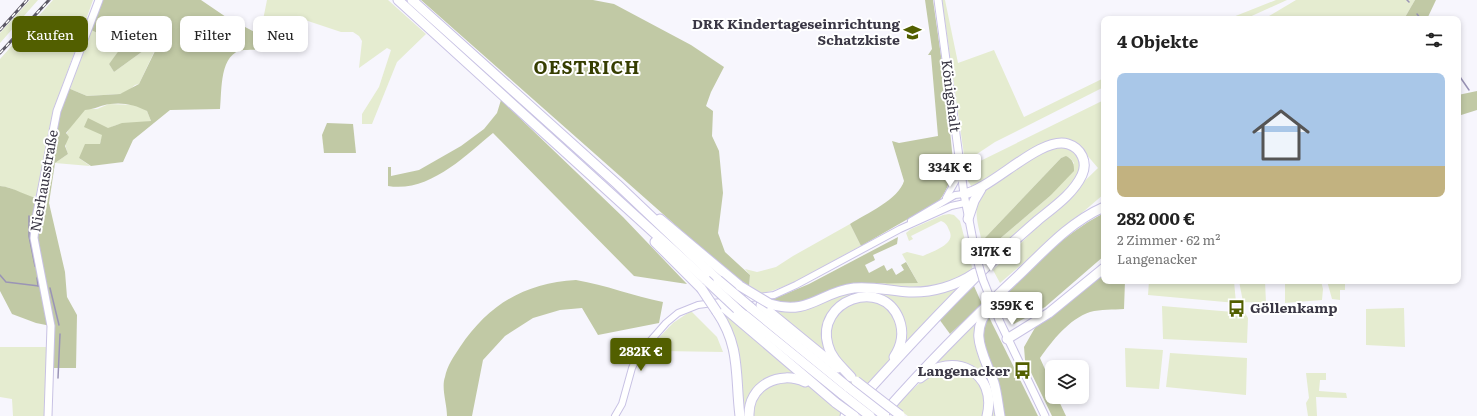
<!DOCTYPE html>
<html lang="de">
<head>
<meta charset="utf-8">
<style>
  body { margin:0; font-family:Literata,serif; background:#f6f6f6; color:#222; height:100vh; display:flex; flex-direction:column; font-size:15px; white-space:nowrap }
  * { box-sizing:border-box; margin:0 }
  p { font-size:13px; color:#767676 }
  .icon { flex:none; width:22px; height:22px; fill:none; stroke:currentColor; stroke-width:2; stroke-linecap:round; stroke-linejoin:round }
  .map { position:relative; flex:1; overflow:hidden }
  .panel { position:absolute; left:1101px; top:16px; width:360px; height:268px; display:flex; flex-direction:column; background:#fff; border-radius:8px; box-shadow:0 2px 6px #0003 }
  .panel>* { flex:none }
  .hud { position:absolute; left:12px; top:16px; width:380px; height:36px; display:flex; gap:8px }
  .fabs { position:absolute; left:1045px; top:360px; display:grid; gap:8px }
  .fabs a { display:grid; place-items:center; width:44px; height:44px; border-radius:8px; background:#fff; box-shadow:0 2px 6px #0003; font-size:20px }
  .price { position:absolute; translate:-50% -34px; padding:0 9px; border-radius:4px; background:#fff; color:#222; font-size:13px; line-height:26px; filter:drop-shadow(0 1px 2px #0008) }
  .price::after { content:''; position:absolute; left:50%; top:24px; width:12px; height:9px; margin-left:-6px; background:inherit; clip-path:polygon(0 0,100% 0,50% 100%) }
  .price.selected { background:#525f00; color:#fff }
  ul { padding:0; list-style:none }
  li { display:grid; align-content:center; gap:8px; height:212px; padding:0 16px }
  li span { display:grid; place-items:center; height:124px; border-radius:8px; color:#555 }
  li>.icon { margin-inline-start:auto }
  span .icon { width:72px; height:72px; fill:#fffc; stroke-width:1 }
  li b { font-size:17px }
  h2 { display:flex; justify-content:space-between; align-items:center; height:48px; padding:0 16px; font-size:17px }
  .pill { padding:0 14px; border-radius:8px; background:#fff; box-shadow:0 2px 6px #0003; font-size:14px; line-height:36px }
  .pill.selected { background:#525f00; color:#fff }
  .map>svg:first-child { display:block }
</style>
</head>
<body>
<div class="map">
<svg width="1477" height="416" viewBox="0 0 1477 416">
  <rect width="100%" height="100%" fill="#f7f6fd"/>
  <g fill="#e5ecd0">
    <path d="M30,0H38L0,43V33Z"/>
    <path d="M53,0H93L58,98L49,129L37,195L31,198L10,188L0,186V59Z"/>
    <path d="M267,0H388L426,34L397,62L372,124H362V114L379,87L391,50L387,48L359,68L362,41L359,36L353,32H341L305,20L300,29L285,23L275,43L260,35Z"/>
    <path d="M942,0H945L958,63L994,50L1024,117L1104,78V87L995,142L965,162Z"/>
    <path d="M1276,0H1287L1245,19H1228Z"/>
    <path d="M1296,0H1415L1404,19H1264Z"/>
    <path d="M91,30L124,45L109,64L114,72L143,51L155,50L139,84L135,85L128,91L120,94L87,96L68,88Z"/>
    <path d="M1104,100V194L1000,283L993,270L1098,168L1080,147L1067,140L973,189L968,181L966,168Z"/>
    <path d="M109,104L137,105L147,111L151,121C130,126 106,117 100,144L79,158L90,166L55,163L68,154C60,133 72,125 85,109H97Z"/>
    <path d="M1055,147H1071L1080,156L1081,169L1069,189L985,262L982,254L1050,196L1074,163C1070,157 1068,156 1061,158L982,241C978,226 973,209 980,195C988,181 1039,154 1055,147Z"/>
    <path d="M949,214L954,215L960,221L973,271C940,288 919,290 883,285L887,283H918L902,254L907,252L923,256C933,251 957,244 949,230C947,225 946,223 941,221L911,236L913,239L909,241L906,233L911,229L943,215Z"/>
    <path d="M850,224L861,246C828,262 795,287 759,294L749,287L750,275L745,269L757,272L776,267L793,256Z"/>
    <path d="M1149,281H1234L1236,303L1148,295Z"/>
    <path d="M1239,281H1265L1266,303L1243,302Z"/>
    <path d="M1285,281H1321L1323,289L1322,300L1285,303Z"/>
    <path d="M1327,281H1345V290H1340V300L1332,299Z"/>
    <path d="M966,283L895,354L840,416H736C733,377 733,348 713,312L852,291L908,294Z"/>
    <path d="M1162,306L1245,313L1248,318L1247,343L1163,339Z"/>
    <path d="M1404,308L1405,347L1366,345V309Z"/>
    <path d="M691,311L717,337L723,352L662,351L653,344L673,323Z"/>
    <path d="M981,315L997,416H908L894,406L923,380L928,368Z"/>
    <path d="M0,347H51L49,416H13L12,399L0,397Z"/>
    <path d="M1125,348L1163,350L1159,389L1126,387Z"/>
    <path d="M1170,353L1247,358L1246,395L1166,387Z"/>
    <path d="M1306,373H1326V380H1320L1319,391L1346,393L1347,398L1316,397L1317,416H1308L1306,403L1309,398Z"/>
  </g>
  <g fill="#c1c9a5">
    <path d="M103,0H201L226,17L281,46C265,51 259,49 244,50C219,52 222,91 220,109L170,110L133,140L123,162L91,166L79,158L85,144H100L102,135L84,127L88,118L108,128L122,123L151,121L147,111C136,105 123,102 110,104C101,105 96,109 85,110L66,133L69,137L65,146L68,154L55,163L49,203L65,272L67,297L77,315L76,368H50L51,326L36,323L12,314L0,291V186C14,187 27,197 41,199L58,115L68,88L87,96L120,94L139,84L155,51H143L114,72L109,64L123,45L91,30Z"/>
    <path d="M421,0H593L614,4L691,45L724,67L711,92L706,106L713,111L712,136L719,151L723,193L718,233L725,252L750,275L749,287L698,245Z"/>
    <path d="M925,0H933L946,91L953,161L950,163C951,179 949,188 939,201L861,246L850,224C866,214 899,199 904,181L892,141L899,143L938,136L931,55H928L932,49Z"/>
    <path d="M1415,0H1436L1427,19H1404Z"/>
    <path d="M1477,91V110L1458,116V95Z"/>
    <path d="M501,100L623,217L687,284L634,276L493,133C465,156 429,193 388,186V167H391V176L419,170L461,146L484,129L497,113Z"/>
    <path d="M327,123L353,124L356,153H324L322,135Z"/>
    <path d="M1066,156C1073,159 1074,164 1074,171L1050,196L982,254V241L1061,158Z"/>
    <path d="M1104,213V256L1045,307L1014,324L1005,316L998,301C1031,269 1063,234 1104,213Z"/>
    <path d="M898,237L897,244L873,255L875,260L865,265L869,273L884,265L887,271L892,268L896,275L904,270L901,265L906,262L918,283L852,284L840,286L809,300L792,305L771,300L809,284Z"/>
    <path d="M1104,271V281H1125L1124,309C1113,310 1101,309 1090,312C1069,319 1052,341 1040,358L1052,385V397H1057L1066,416H1052L1025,360L1024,347L1036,326Z"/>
    <path d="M576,280C606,285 633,296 663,302L659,323L598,335L582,308L560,310L533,318L505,336L483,360L472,416H447C447,404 441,388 445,377C447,366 454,356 460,347C489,304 525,283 576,280Z"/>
    <path d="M974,286L982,304L950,334L939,319Z"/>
    <path d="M988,315L1038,416H1003L982,343L983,325Z"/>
  </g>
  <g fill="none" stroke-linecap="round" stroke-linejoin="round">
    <g stroke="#9a94b6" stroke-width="1.5">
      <path d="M1407,0L1409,2"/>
      <path d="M1417,14L1421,19"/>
      <path d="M1458,74L1469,90"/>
      <path d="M29,216V236L35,266"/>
      <path d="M0,275L6,282L39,286"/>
      <path d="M37,278L38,286"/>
      <path d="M50,288L59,325"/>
      <path d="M58,378L60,334"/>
    </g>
    <defs>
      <g id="tertiary">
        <path d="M946,198L961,171"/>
        <path d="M911,221L955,195L964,194"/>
        <path d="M615,416L622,404L632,368L638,355L666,323L678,313L698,305L774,295L796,285L900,229L951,206L965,203"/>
      </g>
      <g id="secondary">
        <path d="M938,0L964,194L976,256"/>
        <path d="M999,320L1045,416"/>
        <path d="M48,416L51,326L34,238L36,218L57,111L99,0"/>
      </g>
      <g id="motorway">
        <path d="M398,0L706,280"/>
        <path d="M412,0L617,184L718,280"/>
        <path d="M660,219L740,286"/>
        <path d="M968,219L974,201L981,189"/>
        <path d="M655,242L701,288"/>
        <path d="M770,304C809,316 820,292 854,288C872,286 891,291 909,292C932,293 956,286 975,273"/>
        <path d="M721,305L836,403"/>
        <path d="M761,305L838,368"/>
        <path d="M991,306C967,333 984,354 994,383C997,393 998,405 1000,416"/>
        <path d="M750,307L849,388"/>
        <path d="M737,309L843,395"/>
        <path d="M717,312C741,347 735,377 740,416"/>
        <path d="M1007,339L1049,313L1104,268"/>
        <path d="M851,377C842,367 831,358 828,345C815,301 882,276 899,319C904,332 902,345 894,357"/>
        <path d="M920,378C953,350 998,372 987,416"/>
        <path d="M885,412C928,363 972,319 1019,275C1045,250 1070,222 1104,207"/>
        <path d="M749,416C748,385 780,370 805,382"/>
        <path d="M845,416C893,363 941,310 993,260C1008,246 1023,233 1038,220C1054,207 1073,194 1082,175C1088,162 1081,148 1068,144C1041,135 992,189 964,194"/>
      </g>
    </defs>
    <use href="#tertiary" stroke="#c8c2e4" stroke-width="8"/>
    <use href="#secondary" stroke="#c8c2e4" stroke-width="9"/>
    <use href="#motorway" stroke="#c8c2e4" stroke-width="11"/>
    <use href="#tertiary" stroke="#fff" stroke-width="6"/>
    <use href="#secondary" stroke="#fff" stroke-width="7"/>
    <use href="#motorway" stroke="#fff" stroke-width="9"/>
    <defs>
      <g id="rail">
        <path d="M0,30L27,0"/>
        <path d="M0,53L49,0"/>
      </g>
    </defs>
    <use href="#rail" stroke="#5b5865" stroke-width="3"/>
    <use href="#rail" stroke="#fff" stroke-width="1.5" stroke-dasharray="4.5" stroke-linecap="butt"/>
    <defs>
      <path id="secondary-bridge" d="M976,256L983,280L999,320"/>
      <g id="motorway-bridge">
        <path d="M706,280L737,309"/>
        <path d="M718,280L750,307"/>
        <path d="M740,286L770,304"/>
        <path d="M701,288L717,312"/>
        <path d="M856,381L900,415"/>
        <path d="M849,388L885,416"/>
        <path d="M843,395L870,416"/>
        <path d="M836,403L854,416"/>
      </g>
    </defs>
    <use href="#secondary-bridge" stroke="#c8c2e4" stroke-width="9" stroke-linecap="butt"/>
    <use href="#motorway-bridge" stroke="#c8c2e4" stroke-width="11" stroke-linecap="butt"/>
    <use href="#secondary-bridge" stroke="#fff" stroke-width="7"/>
    <use href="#motorway-bridge" stroke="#fff" stroke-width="9"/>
  </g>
  <defs>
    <symbol id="school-bare" viewBox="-9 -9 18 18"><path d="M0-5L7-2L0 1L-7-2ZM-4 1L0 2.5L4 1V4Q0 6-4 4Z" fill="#525f00" stroke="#fff" stroke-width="2.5" paint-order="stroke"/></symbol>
    <symbol id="bus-bare" viewBox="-9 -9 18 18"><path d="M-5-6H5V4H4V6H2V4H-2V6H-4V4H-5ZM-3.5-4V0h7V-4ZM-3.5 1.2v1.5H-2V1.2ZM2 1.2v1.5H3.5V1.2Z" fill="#525f00" stroke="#fff" stroke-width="2.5" paint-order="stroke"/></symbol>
  </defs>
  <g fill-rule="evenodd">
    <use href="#school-bare" x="900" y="20" width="25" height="25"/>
    <use href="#bus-bare" x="1224" y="296" width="25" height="25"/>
    <use href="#bus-bare" x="1010" y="358" width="25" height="25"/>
  </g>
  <g text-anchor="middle" stroke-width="4" stroke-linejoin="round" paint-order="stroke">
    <g font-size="14" font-weight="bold" fill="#3a3745" stroke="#fff" text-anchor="end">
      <text x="900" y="29">DRK Kindertageseinrichtung<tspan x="900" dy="16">Schatzkiste</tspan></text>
      <text x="1250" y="313" text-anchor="start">Göllenkamp</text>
      <text x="1010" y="376">Langenacker</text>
    </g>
    <g font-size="14" fill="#3a3745" stroke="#fff">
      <text transform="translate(951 96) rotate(83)" y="5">Königshalt</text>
      <text transform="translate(44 181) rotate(-80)" y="5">Nierhausstraße</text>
    </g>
    <g font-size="18" font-weight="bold" letter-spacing="1" fill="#363e01" stroke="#fff">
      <text x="587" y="74">OESTRICH</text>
    </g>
  </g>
</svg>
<div class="fabs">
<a><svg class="icon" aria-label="layers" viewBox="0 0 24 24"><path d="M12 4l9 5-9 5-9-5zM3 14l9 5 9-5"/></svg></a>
</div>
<b class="price" style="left:950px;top:188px">334K €</b>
<b class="price" style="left:991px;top:272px">317K €</b>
<b class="price" style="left:1012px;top:326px">359K €</b>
<b class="price selected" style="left:641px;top:372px">282K €</b>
<div class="hud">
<a class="pill selected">Kaufen</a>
<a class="pill">Mieten</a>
<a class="pill">Filter</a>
<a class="pill">Neu</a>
</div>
<section class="panel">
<h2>4 Objekte<svg class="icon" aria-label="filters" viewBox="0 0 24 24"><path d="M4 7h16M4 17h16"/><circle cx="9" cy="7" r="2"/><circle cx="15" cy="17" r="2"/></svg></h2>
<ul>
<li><span style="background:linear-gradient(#a9c7e8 75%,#c2b280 0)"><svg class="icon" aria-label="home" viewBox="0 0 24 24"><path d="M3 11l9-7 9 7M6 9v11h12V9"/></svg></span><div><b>282 000 €</b><p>2 Zimmer · 62 m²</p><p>Langenacker</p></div></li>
</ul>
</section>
</div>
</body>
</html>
